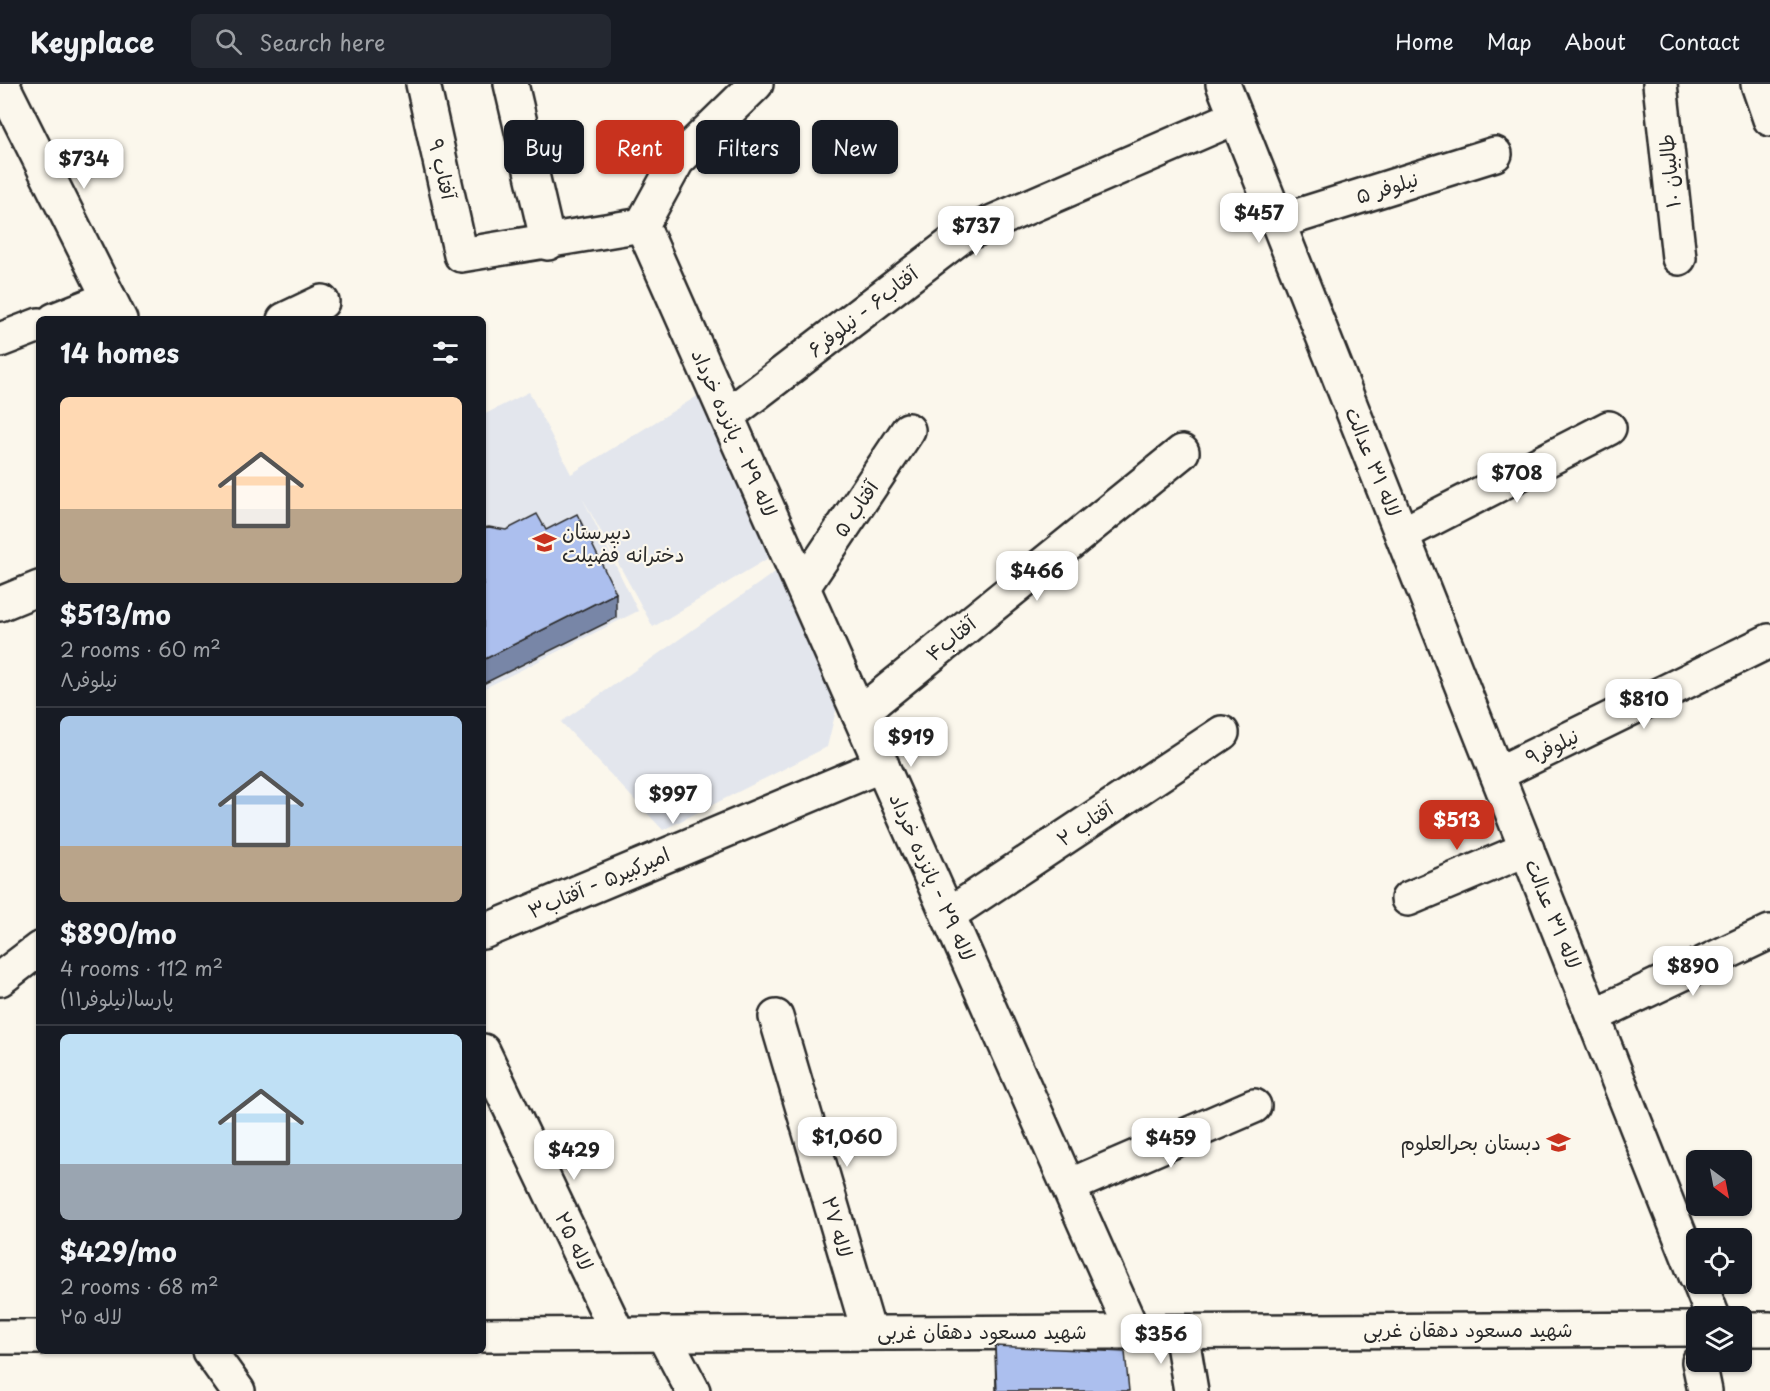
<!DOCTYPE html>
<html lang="en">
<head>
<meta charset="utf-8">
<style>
  body { margin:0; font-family:"Playpen Sans","Playpen Sans Arabic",sans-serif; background:#242831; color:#f1f3f6; height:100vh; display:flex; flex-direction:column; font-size:22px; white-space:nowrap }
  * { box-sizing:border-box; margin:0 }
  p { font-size:20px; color:#9ea1a6 }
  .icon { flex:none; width:33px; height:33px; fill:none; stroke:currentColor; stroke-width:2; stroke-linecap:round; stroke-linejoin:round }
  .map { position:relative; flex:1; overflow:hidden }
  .panel { position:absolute; left:36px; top:232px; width:450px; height:1038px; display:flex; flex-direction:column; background:#171b24; border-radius:9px; box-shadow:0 2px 4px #0004 }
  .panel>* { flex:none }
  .banner { position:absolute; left:504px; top:36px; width:570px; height:54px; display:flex; gap:12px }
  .needle { width:39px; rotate:148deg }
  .buttons { position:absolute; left:1686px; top:1066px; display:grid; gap:12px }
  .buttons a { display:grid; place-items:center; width:66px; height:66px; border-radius:9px; background:#171b24; box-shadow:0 2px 4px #0004; font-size:30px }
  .price { position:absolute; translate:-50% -51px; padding:0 14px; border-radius:12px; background:#fff; color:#222; font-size:20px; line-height:39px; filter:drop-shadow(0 2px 3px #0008) }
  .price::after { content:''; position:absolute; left:50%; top:36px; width:18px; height:14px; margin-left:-9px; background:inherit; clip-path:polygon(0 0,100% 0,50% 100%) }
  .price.current { background:#c8321e; color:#fff }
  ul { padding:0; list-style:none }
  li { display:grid; align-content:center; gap:12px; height:318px; padding:0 24px }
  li+li { border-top:2px solid #363941 }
  li span { display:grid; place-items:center; height:186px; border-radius:9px; color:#555 }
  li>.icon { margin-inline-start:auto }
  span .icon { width:108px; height:108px; fill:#fffc; stroke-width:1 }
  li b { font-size:26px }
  h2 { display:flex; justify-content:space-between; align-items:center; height:72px; padding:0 24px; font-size:26px }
  .chip { padding:0 21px; border-radius:9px; background:#171b24; box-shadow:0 2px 4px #0004; font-size:21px; line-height:54px }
  .chip.current { background:#c8321e; color:#fff }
  header { display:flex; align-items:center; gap:36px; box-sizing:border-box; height:84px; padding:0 30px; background:#171b24; border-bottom:2px solid #363941 }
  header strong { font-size:28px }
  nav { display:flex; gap:33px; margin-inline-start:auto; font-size:21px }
  .search { width:420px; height:54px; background:#242831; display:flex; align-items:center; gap:15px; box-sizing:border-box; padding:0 21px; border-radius:9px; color:#9ea1a6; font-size:22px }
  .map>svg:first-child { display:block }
</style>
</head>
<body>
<header>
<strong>Keyplace</strong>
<div class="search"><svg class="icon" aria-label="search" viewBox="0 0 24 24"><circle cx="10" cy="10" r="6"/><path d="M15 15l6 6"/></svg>Search here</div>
<nav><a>Home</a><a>Map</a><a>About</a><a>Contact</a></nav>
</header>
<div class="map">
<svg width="1770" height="1307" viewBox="0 0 1770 1307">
  <rect width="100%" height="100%" fill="#fbf7ec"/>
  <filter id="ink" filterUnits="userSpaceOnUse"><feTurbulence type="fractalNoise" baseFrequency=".0167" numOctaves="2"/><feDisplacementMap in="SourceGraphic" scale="12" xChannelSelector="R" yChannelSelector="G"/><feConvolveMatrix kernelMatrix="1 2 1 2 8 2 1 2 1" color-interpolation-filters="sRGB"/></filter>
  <g filter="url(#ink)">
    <g fill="#e3e6ed">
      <path d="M712,303L785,464L653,543L582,413L638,527L483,605V331L529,308L571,390Z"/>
      <path d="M798,472L845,590L827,663L663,746L561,638Z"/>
    </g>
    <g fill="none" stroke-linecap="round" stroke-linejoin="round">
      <defs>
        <g id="street">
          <path d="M423,0L461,171L642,141"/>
          <path d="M511,0L548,159"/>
          <path d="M1223,0L1696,1192"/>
          <path d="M1660,0L1679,174"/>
          <path d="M1758,0L1770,35"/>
          <path d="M1278,138L1495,70"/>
          <path d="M642,141L1133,1248"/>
          <path d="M642,141L677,77L756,0"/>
          <path d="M54,236L109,214"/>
          <path d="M284,236L322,218"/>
          <path d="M0,256L39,241"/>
          <path d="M727,332L963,151L1236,33"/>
          <path d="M1402,450L1609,344"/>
          <path d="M803,503L908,346"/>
          <path d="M0,520L39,504"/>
          <path d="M859,630L1182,368"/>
          <path d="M1497,690L1769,557"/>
          <path d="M1408,815L1527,765"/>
          <path d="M948,831L1222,649"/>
          <path d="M483,848L882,681"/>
          <path d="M0,895L39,865"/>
          <path d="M1593,932L1770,848"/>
          <path d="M776,933L869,1249"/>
          <path d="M1069,1102L1254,1022"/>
          <path d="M1700,1200L1713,1233"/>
          <path d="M1181,1248L1191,1307"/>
          <path d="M663,1250L693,1307"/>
          <path d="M210,1268L238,1307"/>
          <path d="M1699,1278L1705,1307"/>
        </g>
        <g id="secondary">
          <path d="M2,0L120,236"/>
          <path d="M483,967L618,1250"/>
          <path d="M1742,1245H1770"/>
          <path d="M483,1251L1696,1245"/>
          <path d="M0,1253H39"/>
        </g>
      </defs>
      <use href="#street" stroke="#2b2b2b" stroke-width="38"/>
      <use href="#secondary" stroke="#2b2b2b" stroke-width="38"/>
      <use href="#street" stroke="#fbf7ec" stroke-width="33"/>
      <use href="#secondary" stroke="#fbf7ec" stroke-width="33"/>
    </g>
    <path fill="#94a4cd" stroke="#2b2b2b" stroke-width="1.5" d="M995,1262L1129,1307H996Z"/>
    <path fill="#7886a7" stroke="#2b2b2b" stroke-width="1.5" d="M616,509V534L483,600V576Z"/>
    <g fill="#acbfee" stroke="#2b2b2b" stroke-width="1.5">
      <path d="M537,430L546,446L577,430L616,509L483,576V444L489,443L506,446Z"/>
      <path d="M995,1262L1125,1268L1129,1307H997Z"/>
    </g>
  </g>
  <defs>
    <symbol id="school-bare" viewBox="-9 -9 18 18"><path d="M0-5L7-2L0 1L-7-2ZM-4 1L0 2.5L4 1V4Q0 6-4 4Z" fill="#c8321e" stroke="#fbf7ec" stroke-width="2.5" paint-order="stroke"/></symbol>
  </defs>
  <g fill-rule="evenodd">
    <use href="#school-bare" x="528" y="442" width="33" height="33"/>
    <use href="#school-bare" x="1542" y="1042" width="33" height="33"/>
  </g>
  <g text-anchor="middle" stroke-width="4.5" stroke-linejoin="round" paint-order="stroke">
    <g font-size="20" fill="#2b2b2b" stroke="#fbf7ec">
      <text transform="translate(442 85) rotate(77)" y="7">آفتاب ۹</text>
      <text transform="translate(1670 87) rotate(-96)" y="7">طالبیان ۱۰</text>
      <text transform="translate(1387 104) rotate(-17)" y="7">نیلوفر ۵</text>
      <text transform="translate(863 228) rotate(-38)" y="7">آفتاب۶ - نیلوفر۶</text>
      <text transform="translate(734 349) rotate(66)" y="7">لاله ۲۹ - پانزده خرداد</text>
      <text transform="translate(1373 378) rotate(68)" y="7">لاله ۳۱ عدالت</text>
      <text transform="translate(856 425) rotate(-56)" y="7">آفتاب ۵</text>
      <text transform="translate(951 555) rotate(-39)" y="7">آفتاب۴</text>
      <text transform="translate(1552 663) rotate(-26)" y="7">نیلوفر۹</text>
      <text transform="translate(1085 740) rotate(-34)" y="7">آفتاب ۲</text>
      <text transform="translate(932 793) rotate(66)" y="7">لاله ۲۹ - پانزده خرداد</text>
      <text transform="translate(599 799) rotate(-23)" y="7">امیرکبیر۵ - آفتاب۳</text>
      <text transform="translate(1553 830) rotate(68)" y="7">لاله ۳۱ عدالت</text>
      <text transform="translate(837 1143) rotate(74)" y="7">لاله ۲۷</text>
      <text transform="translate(574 1157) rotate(65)" y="7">لاله ۲۵</text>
      <text x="1468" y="1253">شهید مسعود دهقان غربی</text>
      <text x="982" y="1255">شهید مسعود دهقان غربی</text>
    </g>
    <g font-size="20" fill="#2b2b2b" stroke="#fbf7ec" text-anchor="start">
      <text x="562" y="455">دبیرستان<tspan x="562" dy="23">دخترانه فضیلت</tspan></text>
      <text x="1541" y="1066" text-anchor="end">دبستان بحرالعلوم</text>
    </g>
  </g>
</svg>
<div class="buttons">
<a><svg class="needle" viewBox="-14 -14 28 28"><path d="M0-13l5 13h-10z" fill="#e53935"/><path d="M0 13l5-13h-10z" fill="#9ea1a6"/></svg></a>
<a><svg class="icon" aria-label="locate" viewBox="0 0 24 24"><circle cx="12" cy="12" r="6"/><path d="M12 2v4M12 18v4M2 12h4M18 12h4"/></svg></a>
<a><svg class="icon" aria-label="layers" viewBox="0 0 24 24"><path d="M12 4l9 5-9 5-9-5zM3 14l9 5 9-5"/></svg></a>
</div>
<b class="price" style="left:84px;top:106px">$734</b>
<b class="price" style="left:1259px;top:160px">$457</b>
<b class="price" style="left:976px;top:173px">$737</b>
<b class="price" style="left:1517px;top:420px">$708</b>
<b class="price" style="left:1037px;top:518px">$466</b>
<b class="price" style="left:1644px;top:646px">$810</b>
<b class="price" style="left:911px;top:684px">$919</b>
<b class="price" style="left:673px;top:741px">$997</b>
<b class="price current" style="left:1457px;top:767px">$513</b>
<b class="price" style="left:1693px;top:913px">$890</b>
<b class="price" style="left:847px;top:1084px">$1,060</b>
<b class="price" style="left:1171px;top:1085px">$459</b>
<b class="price" style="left:574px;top:1097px">$429</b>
<b class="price" style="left:1161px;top:1281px">$356</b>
<div class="banner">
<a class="chip">Buy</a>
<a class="chip current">Rent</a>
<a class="chip">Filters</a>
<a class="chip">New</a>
</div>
<section class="panel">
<h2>14 homes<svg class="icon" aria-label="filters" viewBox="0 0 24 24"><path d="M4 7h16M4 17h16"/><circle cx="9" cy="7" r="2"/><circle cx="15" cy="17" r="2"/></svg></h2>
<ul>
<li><span style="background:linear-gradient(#ffd9b3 60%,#b9a48a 0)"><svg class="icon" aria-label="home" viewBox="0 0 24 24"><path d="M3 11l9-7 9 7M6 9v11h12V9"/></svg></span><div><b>$513/mo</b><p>2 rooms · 60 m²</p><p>نیلوفر۸</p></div></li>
<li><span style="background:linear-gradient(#a9c7e8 70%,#b9a48a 0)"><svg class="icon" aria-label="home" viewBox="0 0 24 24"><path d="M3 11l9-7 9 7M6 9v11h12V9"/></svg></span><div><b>$890/mo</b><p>4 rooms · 112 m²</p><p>پارسا(نیلوفر۱۱)</p></div></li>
<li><span style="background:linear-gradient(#bfe0f5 70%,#9aa5b1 0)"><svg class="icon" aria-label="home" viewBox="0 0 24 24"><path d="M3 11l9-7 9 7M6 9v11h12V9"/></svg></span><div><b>$429/mo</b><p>2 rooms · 68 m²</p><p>لاله ۲۵</p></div></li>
</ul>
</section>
</div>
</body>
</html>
